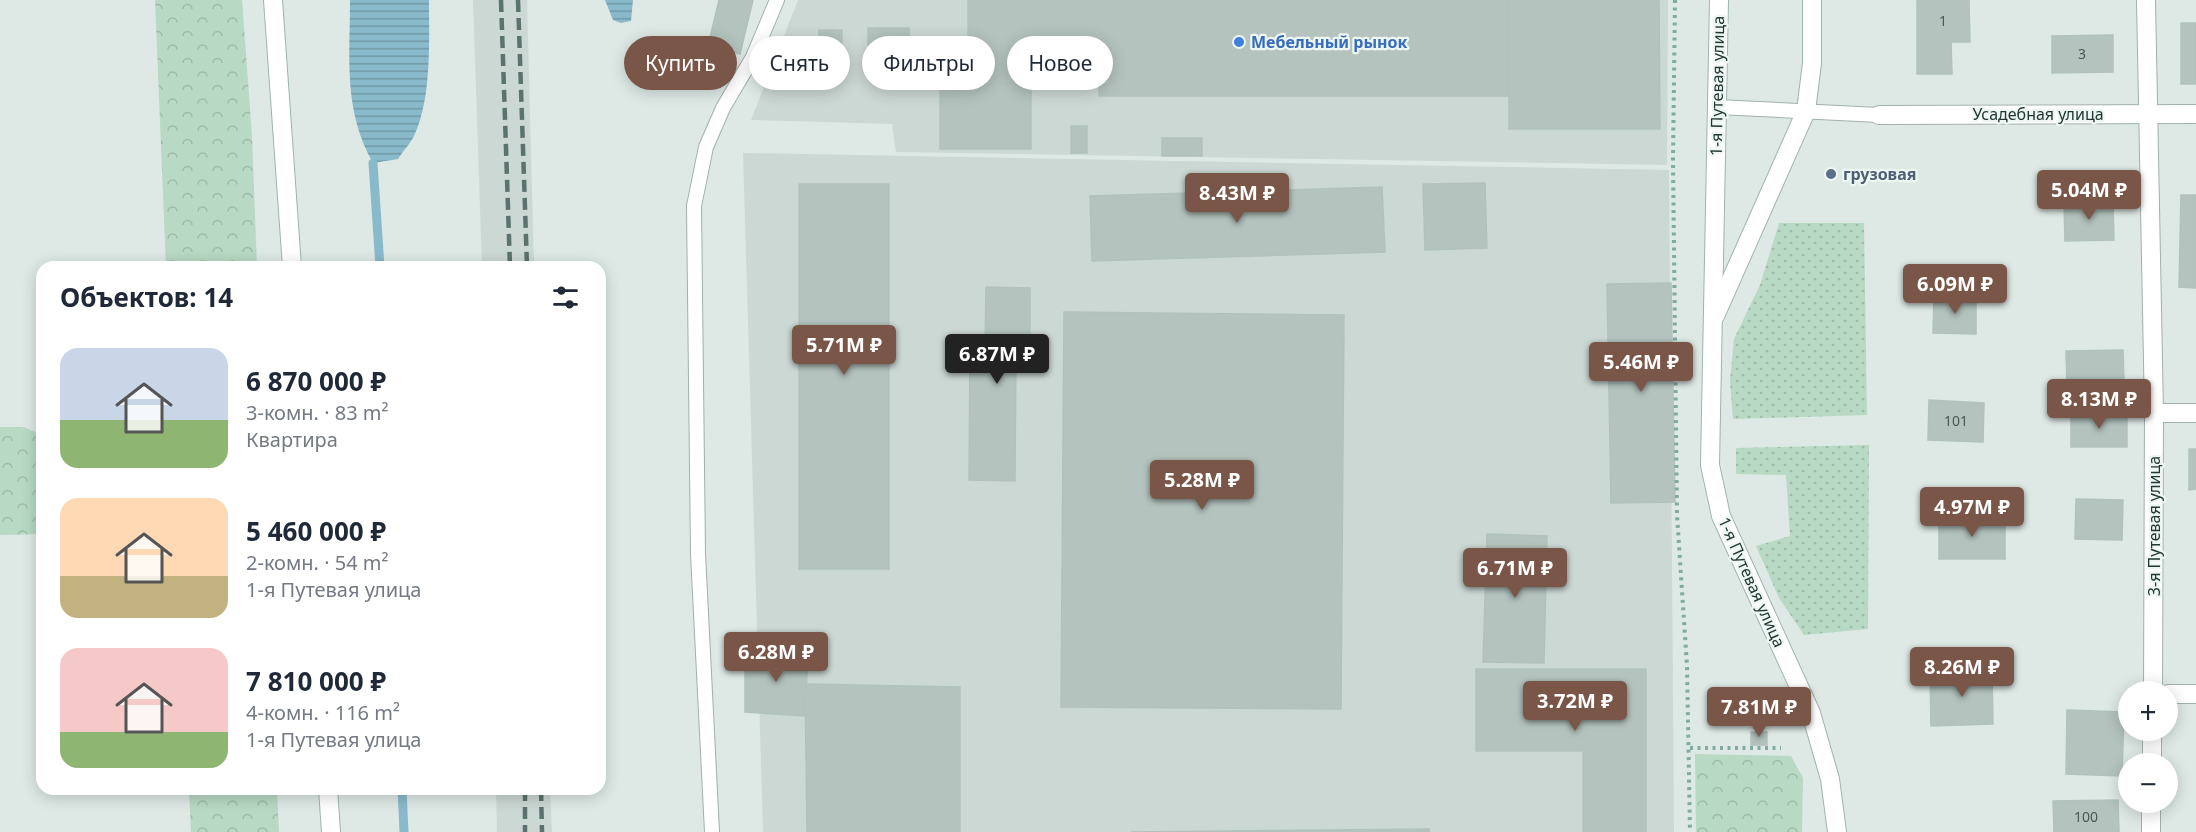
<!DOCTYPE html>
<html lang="ru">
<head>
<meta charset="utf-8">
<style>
  body { margin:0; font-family:"Noto Sans",sans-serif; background:#f2f2f3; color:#1f2937; height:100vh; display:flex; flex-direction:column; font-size:22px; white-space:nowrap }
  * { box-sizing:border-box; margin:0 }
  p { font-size:20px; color:#747a83 }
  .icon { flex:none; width:33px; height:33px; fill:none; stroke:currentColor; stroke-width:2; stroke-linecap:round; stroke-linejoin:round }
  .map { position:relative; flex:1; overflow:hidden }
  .drawer { position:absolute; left:36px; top:261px; width:570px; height:534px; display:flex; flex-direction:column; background:#fff; border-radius:18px; box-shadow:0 3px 15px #0003 }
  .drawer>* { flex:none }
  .guide { position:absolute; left:624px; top:36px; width:570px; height:54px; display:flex; gap:12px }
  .controls { position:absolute; left:2118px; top:681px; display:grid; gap:12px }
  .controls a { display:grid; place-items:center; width:60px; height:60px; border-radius:50%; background:#fff; box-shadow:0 3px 15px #0003; font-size:30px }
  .price { position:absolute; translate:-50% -51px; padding:0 14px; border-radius:6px; background:#7a5648; color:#fff; font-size:20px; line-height:39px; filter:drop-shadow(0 2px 3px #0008) }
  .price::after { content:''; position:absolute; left:50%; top:36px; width:18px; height:14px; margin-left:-9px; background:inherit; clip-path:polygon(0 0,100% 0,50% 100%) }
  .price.active { background:#222; color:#fff }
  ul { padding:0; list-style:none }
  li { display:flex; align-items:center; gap:18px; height:150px; padding:0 24px }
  li span { display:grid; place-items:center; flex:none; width:168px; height:120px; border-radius:18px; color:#555 }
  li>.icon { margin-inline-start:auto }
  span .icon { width:72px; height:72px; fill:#fffc; stroke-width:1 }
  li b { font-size:26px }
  h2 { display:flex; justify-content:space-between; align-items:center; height:72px; padding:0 24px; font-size:26px }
  .tag { padding:0 21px; border-radius:27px; background:#fff; box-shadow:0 3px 15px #0003; font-size:21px; line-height:54px }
  .tag.active { background:#7a5648; color:#fff }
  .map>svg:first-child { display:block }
</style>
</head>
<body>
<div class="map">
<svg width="2196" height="832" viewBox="0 0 2196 832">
  <defs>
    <pattern id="green-dots" width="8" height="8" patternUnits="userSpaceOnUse" patternTransform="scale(1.5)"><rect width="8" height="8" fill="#b8d9c4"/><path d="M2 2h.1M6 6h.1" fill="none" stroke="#9ebba9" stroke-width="1.8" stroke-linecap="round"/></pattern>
    <pattern id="forest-crowns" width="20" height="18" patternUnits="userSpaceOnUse" patternTransform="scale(1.5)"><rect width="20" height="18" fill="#b8d9c4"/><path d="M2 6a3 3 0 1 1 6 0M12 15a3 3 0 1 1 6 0" fill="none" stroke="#9ebba9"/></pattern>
    <pattern id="water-rules" width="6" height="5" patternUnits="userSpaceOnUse" patternTransform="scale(1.5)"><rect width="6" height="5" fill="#89bacb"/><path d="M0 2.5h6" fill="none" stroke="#7098a5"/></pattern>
  </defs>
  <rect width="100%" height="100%" fill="#dee9e5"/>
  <g fill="#ccd8d4">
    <path d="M473,0H527L534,267H482Z"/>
    <path d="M798,0H1668L1667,165L896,152L892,124L751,120Z"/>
    <path d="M743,153L1669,170L1674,832H763Z"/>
    <path d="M496,789H550L552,832H497Z"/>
  </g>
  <g fill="url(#green-dots)">
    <path d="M1779,223H1864L1867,415L1733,419L1730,381L1734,339L1760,285Z"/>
    <path d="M1869,445L1868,629L1804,635L1779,598L1756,546L1790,536L1786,475L1736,474V448Z"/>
  </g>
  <g fill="url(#forest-crowns)">
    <path d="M155,0H242L252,136L257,267H166Z"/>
    <path d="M0,427H24L42,435V534L0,535Z"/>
    <path d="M1695,754L1791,756L1803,778L1802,832H1696Z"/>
    <path d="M189,789H277L279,832H191Z"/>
  </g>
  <g fill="url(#water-rules)">
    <path d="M350,0H429C429,41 432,98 414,136C410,144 403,151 398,159L373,163C343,110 350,58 350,0Z"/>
    <path d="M605,0H633L631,21L621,23L613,20Z"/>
  </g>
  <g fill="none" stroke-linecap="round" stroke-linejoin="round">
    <g stroke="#89bacb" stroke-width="9">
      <path d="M373,163L380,267"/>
      <path d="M402,789L404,832"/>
    </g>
  </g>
  <g fill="#b4c3be" stroke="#b1c2bc" stroke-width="1.5">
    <path d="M719,0H753L740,54L708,46Z"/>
    <path d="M968,0H1509V96H1099V84H968Z"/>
    <path d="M1509,0H1659L1660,129H1509Z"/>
    <path d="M1917,0H1969L1970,42H1951L1952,74H1917Z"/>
    <rect x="2181" y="23" width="15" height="61"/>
    <rect x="868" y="28" width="41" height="41"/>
    <rect x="819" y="30" width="23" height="37"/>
    <path d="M2113,35V72L2052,73V36Z"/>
    <rect x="940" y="84" width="91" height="65"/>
    <rect x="1071" y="126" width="16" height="27"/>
    <rect x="1162" y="138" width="40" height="18"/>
    <path d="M1485,183L1487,248L1425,250L1423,184Z"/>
    <rect x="799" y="184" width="90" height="385"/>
    <path d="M1382,187L1385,252L1092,261L1090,196Z"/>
    <path d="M2181,195H2196V288L2179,287Z"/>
    <path d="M2113,201L2114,240L2065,241L2064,203Z"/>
    <path d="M1671,283L1675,502L1611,503L1607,284Z"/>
    <path d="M986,287L1030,288V347H1016L1015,481L969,480L970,346H985Z"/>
    <path d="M1934,296L1976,297V334L1933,333Z"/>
    <path d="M1064,312L1344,315L1341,709L1061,707Z"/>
    <path d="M2123,350L2124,384L2067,385L2066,351Z"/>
    <path d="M1929,400L1984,403L1983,442L1928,440Z"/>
    <rect x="2071" y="413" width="56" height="34"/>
    <path d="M2189,449H2196V489L2189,490Z"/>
    <path d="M2076,499L2123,500L2122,540L2075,539Z"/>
    <rect x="1939" y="518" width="66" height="41"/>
    <path d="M1487,534L1547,536L1544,663L1483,662Z"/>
    <path d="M745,651L808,655L805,716L745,712Z"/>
    <path d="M1476,669H1646V832H1583V751H1476Z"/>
    <path d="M1992,670L1993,724L1931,726L1930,673Z"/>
    <path d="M805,684L960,687V832H807Z"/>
    <path d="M2067,710L2124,712L2122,776L2066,774Z"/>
    <rect x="1751" y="732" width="16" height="13"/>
    <path d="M2118,800L2119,832H2054L2053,801Z"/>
    <path d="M1429,829V832H1131Z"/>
  </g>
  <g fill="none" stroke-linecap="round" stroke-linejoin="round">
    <defs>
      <g id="lane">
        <path d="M1717,107L1879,115"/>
        <path d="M712,832L698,554L694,206L706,147L723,108L753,57L777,0"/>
      </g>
      <g id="street">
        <path d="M2146,0L2154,413L2153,692"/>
        <path d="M1879,115L2196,114"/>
        <path d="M2154,413H2196"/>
        <path d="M2168,694H2196"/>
        <path d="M2152,764V730"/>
        <path d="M2151,832V802"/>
      </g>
      <g id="secondary">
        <path d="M273,0L292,267"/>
        <path d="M1719,0L1710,465L1721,516L1811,713L1830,779L1837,832"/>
        <path d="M1715,316L1806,111L1812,63V0"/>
        <path d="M328,789L331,832"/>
      </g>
    </defs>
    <use href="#lane" stroke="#a2b0ac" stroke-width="16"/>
    <use href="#street" stroke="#a2b0ac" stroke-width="20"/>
    <use href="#secondary" stroke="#9eb4ae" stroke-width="20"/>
    <g stroke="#80aaa2" stroke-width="4" stroke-dasharray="3 4.5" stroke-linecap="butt">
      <path d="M1675,0L1673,159L1677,515L1687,666L1690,832"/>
      <path d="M1690,748H1781"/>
    </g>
    <use href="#lane" stroke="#fff" stroke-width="14"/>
    <use href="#street" stroke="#fff" stroke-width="18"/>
    <use href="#secondary" stroke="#fff" stroke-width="18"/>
    <g stroke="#5b736f" stroke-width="4.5" stroke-dasharray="12 6" stroke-linecap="butt">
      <path d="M501,0L510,267"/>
      <path d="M518,0L527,267"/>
      <path d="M525,789V832"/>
      <path d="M541,789L542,832"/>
    </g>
  </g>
  <circle fill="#3f7fe0" stroke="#eef6f3" stroke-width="2" cx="1239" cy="42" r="6"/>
  <circle fill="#5c6f8a" stroke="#eef6f3" stroke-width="2" cx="1831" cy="174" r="6"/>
  <g text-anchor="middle" stroke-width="4.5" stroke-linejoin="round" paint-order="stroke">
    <g font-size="14" fill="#465a56">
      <text x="1943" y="26">1</text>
      <text x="2082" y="59">3</text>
      <text x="1956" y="426">101</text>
      <text x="2086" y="822">100</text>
    </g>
    <g font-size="16" font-weight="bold" fill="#366cbe" stroke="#eef6f3" text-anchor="start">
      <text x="1251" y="48">Мебельный рынок</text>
    </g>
    <g font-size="16" fill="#213733" stroke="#eef6f3">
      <text transform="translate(1717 86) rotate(-89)" y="6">1-я Путевая улица</text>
      <text x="2038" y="120">Усадебная улица</text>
      <text transform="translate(2154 526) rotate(-90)" y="6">3-я Путевая улица</text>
      <text transform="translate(1752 582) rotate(66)" y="6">1-я Путевая улица</text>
    </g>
    <g font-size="16" font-weight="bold" fill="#4e5e75" stroke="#eef6f3" text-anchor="start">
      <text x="1843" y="180">грузовая</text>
    </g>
  </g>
</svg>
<div class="controls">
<a>+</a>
<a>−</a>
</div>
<b class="price" style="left:2089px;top:221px">5.04M ₽</b>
<b class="price" style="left:1237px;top:224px">8.43M ₽</b>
<b class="price" style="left:1955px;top:315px">6.09M ₽</b>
<b class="price" style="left:844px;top:376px">5.71M ₽</b>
<b class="price active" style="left:997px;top:385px">6.87M ₽</b>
<b class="price" style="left:1641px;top:393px">5.46M ₽</b>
<b class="price" style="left:2099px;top:430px">8.13M ₽</b>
<b class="price" style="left:1202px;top:511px">5.28M ₽</b>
<b class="price" style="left:1972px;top:538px">4.97M ₽</b>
<b class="price" style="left:1515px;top:599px">6.71M ₽</b>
<b class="price" style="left:776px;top:683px">6.28M ₽</b>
<b class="price" style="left:1962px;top:698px">8.26M ₽</b>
<b class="price" style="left:1575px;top:732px">3.72M ₽</b>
<b class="price" style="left:1759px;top:738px">7.81M ₽</b>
<div class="guide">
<a class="tag active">Купить</a>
<a class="tag">Снять</a>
<a class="tag">Фильтры</a>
<a class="tag">Новое</a>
</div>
<section class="drawer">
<h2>Объектов: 14<svg class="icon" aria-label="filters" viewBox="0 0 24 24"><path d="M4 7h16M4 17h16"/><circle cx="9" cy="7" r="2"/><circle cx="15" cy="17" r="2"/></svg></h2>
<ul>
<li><span style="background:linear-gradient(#c9d6e8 60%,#8fb573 0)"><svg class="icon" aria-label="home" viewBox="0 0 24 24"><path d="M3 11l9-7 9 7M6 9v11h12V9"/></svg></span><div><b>6 870 000 ₽</b><p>3-комн. · 83 m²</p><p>Квартира</p></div></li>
<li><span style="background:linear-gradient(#ffd9b3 65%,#c2b280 0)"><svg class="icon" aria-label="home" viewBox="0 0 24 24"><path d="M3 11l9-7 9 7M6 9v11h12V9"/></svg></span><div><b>5 460 000 ₽</b><p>2-комн. · 54 m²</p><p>1-я Путевая улица</p></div></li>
<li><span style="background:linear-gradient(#f6c9c9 70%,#8fb573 0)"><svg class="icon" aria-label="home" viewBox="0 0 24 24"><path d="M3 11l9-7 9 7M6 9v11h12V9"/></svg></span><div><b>7 810 000 ₽</b><p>4-комн. · 116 m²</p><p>1-я Путевая улица</p></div></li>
</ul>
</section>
</div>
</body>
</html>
